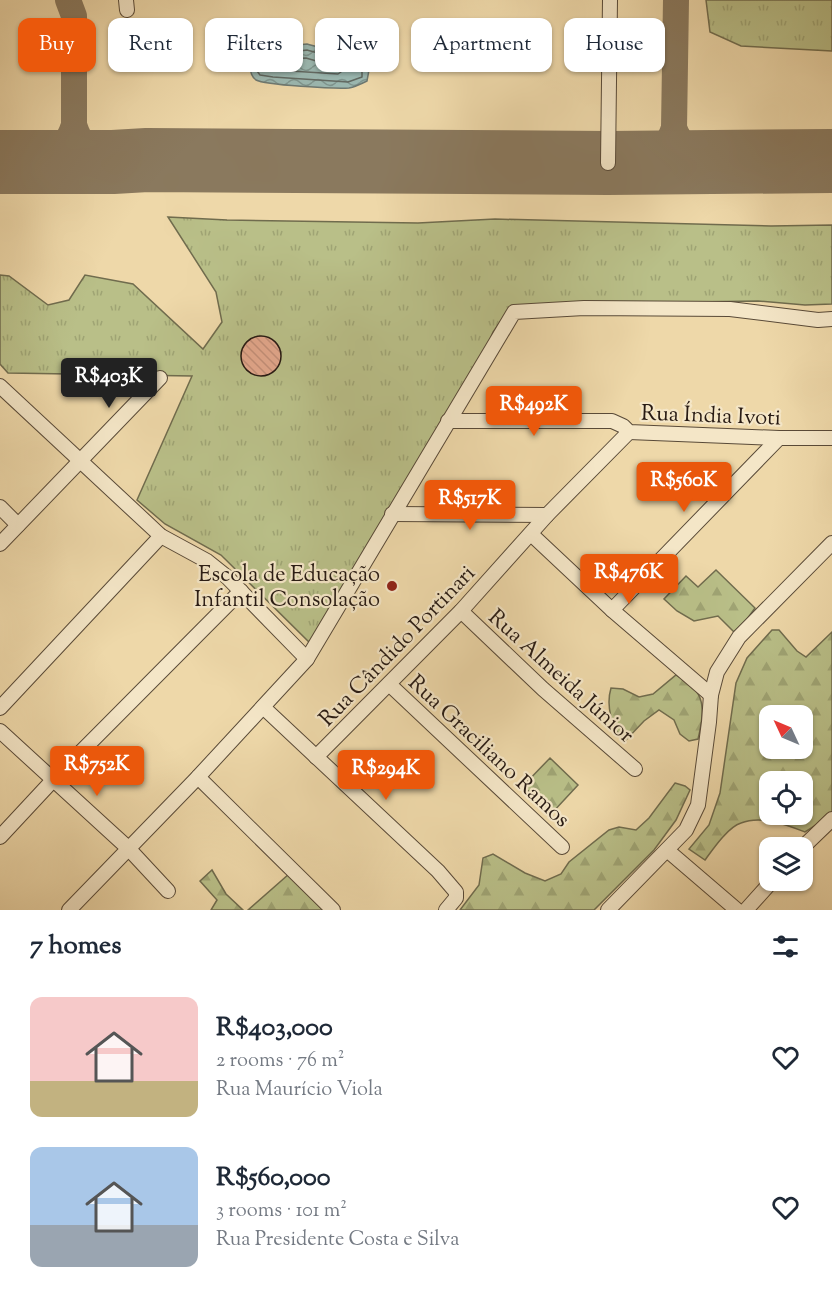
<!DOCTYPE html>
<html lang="en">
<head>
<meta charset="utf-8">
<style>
  body { margin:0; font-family:"Sorts Mill Goudy",serif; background:#f2f2f3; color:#1f2937; height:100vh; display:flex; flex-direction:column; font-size:22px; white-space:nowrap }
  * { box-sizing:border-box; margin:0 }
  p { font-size:20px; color:#747a83 }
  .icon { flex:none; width:33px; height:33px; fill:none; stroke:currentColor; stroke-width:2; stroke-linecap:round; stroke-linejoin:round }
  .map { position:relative; height:910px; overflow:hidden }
  .side { display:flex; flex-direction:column; background:#fff; flex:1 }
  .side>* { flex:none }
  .banner { position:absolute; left:18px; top:18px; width:796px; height:54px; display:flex; gap:12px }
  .needle { width:39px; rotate:314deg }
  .buttons { position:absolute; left:759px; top:705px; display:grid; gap:12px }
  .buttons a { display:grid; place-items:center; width:54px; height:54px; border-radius:12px; background:#fff; box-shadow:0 2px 4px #0004; font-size:30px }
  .price { position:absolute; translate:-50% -51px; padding:0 14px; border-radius:6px; background:#ea580c; color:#fff; font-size:20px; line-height:39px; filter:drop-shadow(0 2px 3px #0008) }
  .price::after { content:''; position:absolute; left:50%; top:36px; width:18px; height:14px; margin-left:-9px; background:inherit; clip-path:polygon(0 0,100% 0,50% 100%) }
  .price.on { background:#222; color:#fff }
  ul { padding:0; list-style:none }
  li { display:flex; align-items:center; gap:18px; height:150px; padding:0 30px }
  li span { display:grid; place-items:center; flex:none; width:168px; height:120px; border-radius:12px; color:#555 }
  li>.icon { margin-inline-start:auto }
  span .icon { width:72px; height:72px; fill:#fffc; stroke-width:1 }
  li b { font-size:26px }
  h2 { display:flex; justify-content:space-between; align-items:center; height:72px; padding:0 30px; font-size:26px }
  .pill { padding:0 21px; border-radius:12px; background:#fff; box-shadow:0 2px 4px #0004; font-size:21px; line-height:54px }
  .pill.on { background:#ea580c; color:#fff }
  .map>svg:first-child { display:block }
</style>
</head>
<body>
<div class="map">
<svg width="832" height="910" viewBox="0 0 832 910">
  <defs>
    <pattern id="grass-tufts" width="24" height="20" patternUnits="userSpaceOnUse" patternTransform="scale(1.5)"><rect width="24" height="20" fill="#b9bf88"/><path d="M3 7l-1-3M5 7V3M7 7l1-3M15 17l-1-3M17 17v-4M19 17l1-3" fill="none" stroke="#9fa474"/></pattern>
    <pattern id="forest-firs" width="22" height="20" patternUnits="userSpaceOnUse" patternTransform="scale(1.5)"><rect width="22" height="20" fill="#b9bf88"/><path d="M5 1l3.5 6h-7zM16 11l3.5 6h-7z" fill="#9fa474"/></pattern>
    <pattern id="water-waves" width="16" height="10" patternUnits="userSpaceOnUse" patternTransform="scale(1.5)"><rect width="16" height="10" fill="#9bb8b1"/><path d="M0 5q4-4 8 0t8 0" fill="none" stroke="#7e958f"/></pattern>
    <pattern id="building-back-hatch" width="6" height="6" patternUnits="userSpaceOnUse" patternTransform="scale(1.5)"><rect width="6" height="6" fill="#e3a78c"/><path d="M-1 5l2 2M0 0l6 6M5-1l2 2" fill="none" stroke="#c38f78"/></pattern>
  </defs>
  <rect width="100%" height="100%" fill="#eed8a9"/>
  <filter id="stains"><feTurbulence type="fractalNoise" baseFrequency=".00333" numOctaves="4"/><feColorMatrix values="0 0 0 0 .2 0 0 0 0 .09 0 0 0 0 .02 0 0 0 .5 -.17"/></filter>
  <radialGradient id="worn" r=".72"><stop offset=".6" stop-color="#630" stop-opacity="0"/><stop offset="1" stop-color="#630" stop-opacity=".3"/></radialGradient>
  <g fill="url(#grass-tufts)" stroke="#706c4e" stroke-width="1.5">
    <path d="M706,0H832V51L741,46L710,32Z"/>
    <path d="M168,217L227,220L418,223L495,219L771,226L832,225V304L805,305L758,301L512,305L493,332L487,347L310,643L221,555L165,524L137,500L192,376L8,373L0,364V275L9,276L48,305L69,300L85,275L133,284L203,349L222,322L216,292Z"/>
  </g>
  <g fill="url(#forest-firs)" stroke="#706c4e" stroke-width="1.5" fill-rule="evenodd">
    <path d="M716,570L755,608L745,622L734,632L718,616L694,621L677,611L664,599L686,576L698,587Z"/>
    <path d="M772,630H779L797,651L806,657L832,632V815L805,832C787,825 762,815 741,823C728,827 713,849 705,860L689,849L709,825L720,793L736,683L747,658ZM770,716H802V748H770ZM770,782H802V814H770Z"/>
    <path d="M676,675C707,690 705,711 698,739L689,741L680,734L674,720L659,710L644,721L625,741C611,729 606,705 611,688L623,689L639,697L653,694Z"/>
    <path d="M550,758L578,785L552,813L523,786Z"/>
    <path d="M675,783L685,786L690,790L676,820L654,850L594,910H460L479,885L483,858L493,854L525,873L545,881L561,874L569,862L609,830L619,827L636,830L649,818Z"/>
    <path d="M212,870L226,894L243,910H211L217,900L200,881Z"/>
    <path d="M289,874L323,910H248Z"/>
  </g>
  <path fill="url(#water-waves)" stroke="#6d7972" stroke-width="1.5" d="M307,44C327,50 356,54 369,70L367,81C361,84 355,87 349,88C336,89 265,85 256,80C252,77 250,72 251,68C252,48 293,45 307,44Z"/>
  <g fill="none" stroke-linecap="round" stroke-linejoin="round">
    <g stroke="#616962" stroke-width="1.5">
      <path d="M307,50C321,54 354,60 362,72V77L348,82L273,77L260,75L257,71L259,64L277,54Z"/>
      <path d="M306,58L340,68L341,72L338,74L275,70L271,68L272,65L288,59Z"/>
    </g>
    <g stroke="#8a795e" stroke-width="26">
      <path d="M74,125C81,147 91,156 113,162"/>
      <path d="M674,128C681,147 693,155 712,161"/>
      <path d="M33,162C57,155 66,149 74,125V16L68,0"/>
      <path d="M638,163C656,156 668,147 674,128L676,0"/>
    </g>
    <path stroke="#8a795e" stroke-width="64" d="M0,162H113L147,160L608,163L832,161"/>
  </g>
  <circle fill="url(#building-back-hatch)" stroke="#271a13" stroke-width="1.5" cx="261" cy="356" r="20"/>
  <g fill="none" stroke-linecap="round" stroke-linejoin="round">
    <defs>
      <g id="minor">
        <path d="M126,0L127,10"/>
        <path d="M608,163L610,0"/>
        <path d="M0,386L161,536L207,561L227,577L307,659"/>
        <path d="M448,421H612L623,426L629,432L779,438H832"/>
        <path d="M0,507L18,525"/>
        <path d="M392,514L547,515"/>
        <path d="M531,534L612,610L711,695"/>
        <path d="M0,544L160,378"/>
        <path d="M612,610L779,438"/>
        <path d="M461,611L543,689L635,769"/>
        <path d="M389,684L562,847"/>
        <path d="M263,707L438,871L456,892V898L446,910"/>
        <path d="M0,708L161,536"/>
        <path d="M0,731L128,848L168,891"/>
        <path d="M316,757L461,611L547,515L629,432"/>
        <path d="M198,777L333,910"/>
        <path d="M0,837L54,779L241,591"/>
        <path d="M802,848L832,819"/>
        <path d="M667,850L737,910"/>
        <path d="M69,910L198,777L307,659L514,312L584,308L730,309L818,320L832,319"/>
        <path d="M608,910L686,830L698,805L709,722L711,695L717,672L739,637L832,543"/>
        <path d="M746,910L773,880"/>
      </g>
    </defs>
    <use href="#minor" stroke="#594a38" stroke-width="16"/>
    <use href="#minor" stroke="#f4e6c7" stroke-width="14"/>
  </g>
  <circle fill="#8f2418" stroke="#f4e6c7" stroke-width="2" cx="392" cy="586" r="6"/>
  <g text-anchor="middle" stroke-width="4.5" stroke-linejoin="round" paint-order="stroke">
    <g font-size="22" fill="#271a13" stroke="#f4e6c7">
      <text transform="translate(711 414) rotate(2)" y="8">Rua Índia Ivoti</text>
      <text transform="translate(396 645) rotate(-46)" y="8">Rua Cândido Portinari</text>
      <text transform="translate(562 675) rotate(42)" y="8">Rua Almeida Júnior</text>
      <text transform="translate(490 750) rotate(43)" y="8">Rua Graciliano Ramos</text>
    </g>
    <g font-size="22" fill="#271a13" stroke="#f4e6c7" text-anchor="end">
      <text x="380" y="581">Escola de Educação<tspan x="380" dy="25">Infantil Consolação</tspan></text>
    </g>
  </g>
  <rect width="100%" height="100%" filter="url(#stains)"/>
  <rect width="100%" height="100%" fill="url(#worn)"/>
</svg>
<div class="buttons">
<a><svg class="needle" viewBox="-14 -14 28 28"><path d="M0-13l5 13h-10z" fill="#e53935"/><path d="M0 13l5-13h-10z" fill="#747a83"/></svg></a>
<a><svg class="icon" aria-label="locate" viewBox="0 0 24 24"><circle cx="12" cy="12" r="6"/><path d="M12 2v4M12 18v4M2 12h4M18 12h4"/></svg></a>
<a><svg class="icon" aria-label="layers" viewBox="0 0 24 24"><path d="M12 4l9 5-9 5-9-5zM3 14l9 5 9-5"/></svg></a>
</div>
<b class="price on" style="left:109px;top:409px">R$403K</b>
<b class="price" style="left:534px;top:437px">R$492K</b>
<b class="price" style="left:684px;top:513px">R$560K</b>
<b class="price" style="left:470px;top:531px">R$517K</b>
<b class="price" style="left:629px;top:605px">R$476K</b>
<b class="price" style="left:97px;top:797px">R$752K</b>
<b class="price" style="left:386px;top:801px">R$294K</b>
<div class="banner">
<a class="pill on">Buy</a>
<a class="pill">Rent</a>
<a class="pill">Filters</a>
<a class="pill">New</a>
<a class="pill">Apartment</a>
<a class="pill">House</a>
</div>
</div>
<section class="side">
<h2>7 homes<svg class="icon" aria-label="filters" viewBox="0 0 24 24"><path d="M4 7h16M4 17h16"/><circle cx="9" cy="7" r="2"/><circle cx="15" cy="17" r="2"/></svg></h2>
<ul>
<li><span style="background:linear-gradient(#f6c9c9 70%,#c2b280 0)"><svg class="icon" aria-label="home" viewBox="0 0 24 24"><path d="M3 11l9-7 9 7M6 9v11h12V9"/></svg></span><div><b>R$403,000</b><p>2 rooms · 76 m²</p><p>Rua Maurício Viola</p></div><svg class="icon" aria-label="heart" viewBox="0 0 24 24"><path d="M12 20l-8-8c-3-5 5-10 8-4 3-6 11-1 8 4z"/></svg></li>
<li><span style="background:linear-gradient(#a9c7e8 65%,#9aa5b1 0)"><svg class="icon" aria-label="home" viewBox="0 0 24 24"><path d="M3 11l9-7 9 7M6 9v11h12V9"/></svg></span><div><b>R$560,000</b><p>3 rooms · 101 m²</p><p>Rua Presidente Costa e Silva</p></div><svg class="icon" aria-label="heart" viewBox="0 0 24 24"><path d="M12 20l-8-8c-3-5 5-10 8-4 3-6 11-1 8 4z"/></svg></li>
</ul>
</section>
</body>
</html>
